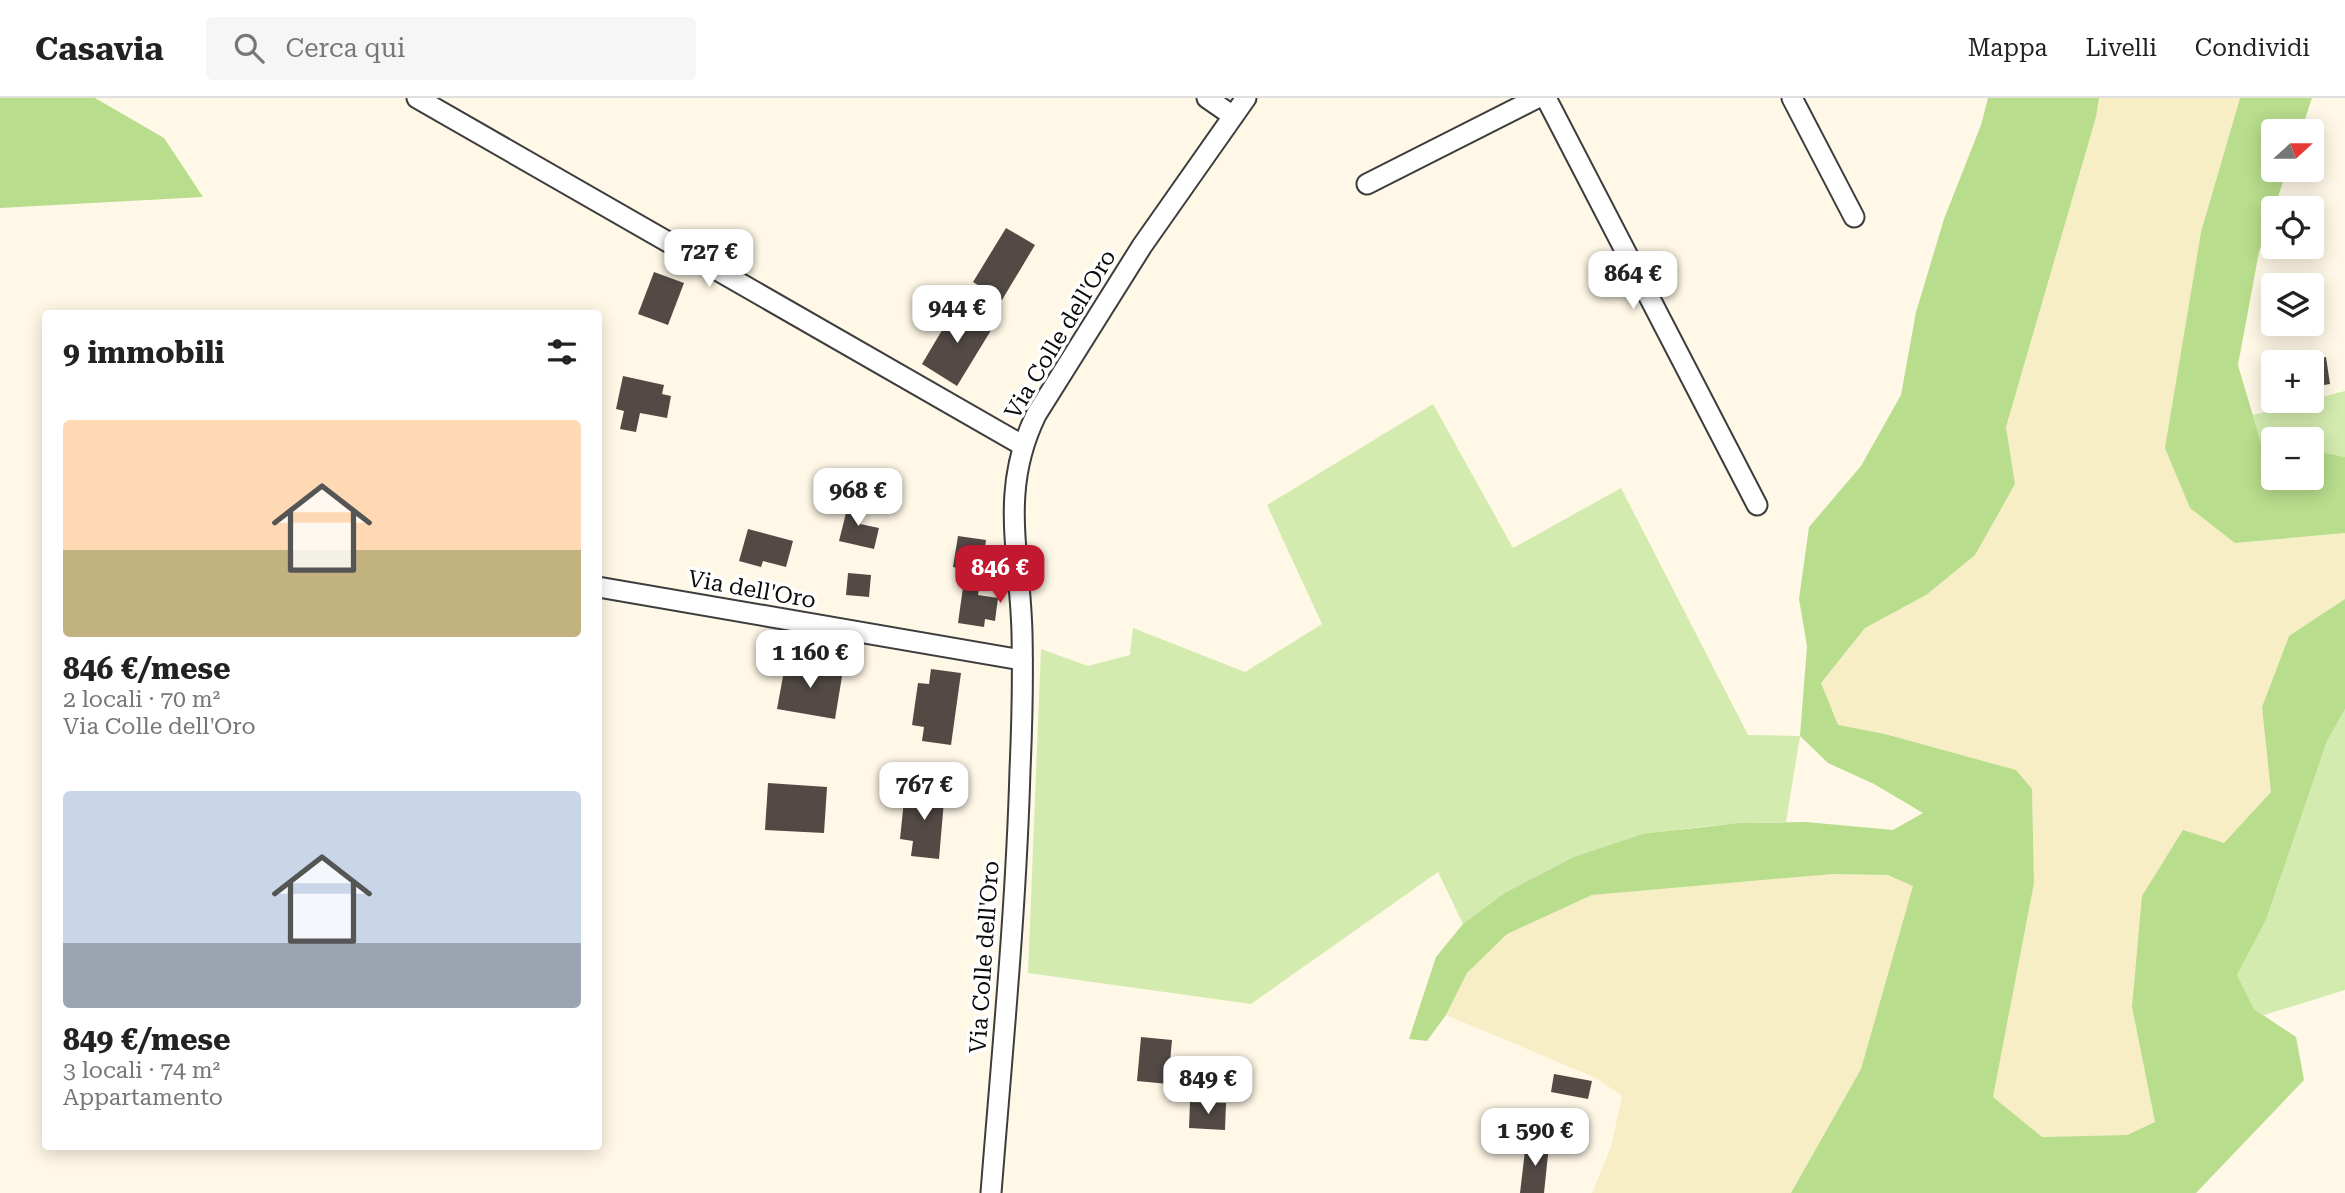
<!DOCTYPE html>
<html lang="it">
<head>
<meta charset="utf-8">
<style>
  body { margin:0; font-family:"Roboto Serif",serif; background:#f6f6f6; color:#222; height:100vh; display:flex; flex-direction:column; font-size:26px; white-space:nowrap }
  * { box-sizing:border-box; margin:0 }
  p { font-size:23px; color:#767676 }
  .icon { flex:none; width:38px; height:38px; fill:none; stroke:currentColor; stroke-width:2; stroke-linecap:round; stroke-linejoin:round }
  .map { position:relative; flex:1; overflow:hidden }
  .details { position:absolute; left:42px; top:212px; width:560px; height:840px; display:flex; flex-direction:column; background:#fff; border-radius:7px; box-shadow:0 4px 18px #0003 }
  .details>* { flex:none }
  .needle { width:46px; rotate:69deg }
  .buttons { position:absolute; left:2261px; top:21px; display:grid; gap:14px }
  .buttons a { display:grid; place-items:center; width:63px; height:63px; border-radius:7px; background:#fff; box-shadow:0 4px 18px #0003; font-size:35px }
  .price { position:absolute; translate:-50% -60px; padding:0 16px; border-radius:14px; background:#fff; color:#222; font-size:23px; line-height:46px; filter:drop-shadow(0 2px 4px #0008) }
  .price::after { content:''; position:absolute; left:50%; top:42px; width:21px; height:16px; margin-left:-10px; background:inherit; clip-path:polygon(0 0,100% 0,50% 100%) }
  .price.on { background:#c21931; color:#fff }
  ul { padding:0; list-style:none }
  li { display:grid; align-content:center; gap:14px; height:371px; padding:0 21px }
  li span { display:grid; place-items:center; height:217px; border-radius:7px; color:#555 }
  li>.icon { margin-inline-start:auto }
  span .icon { width:126px; height:126px; fill:#fffc; stroke-width:1 }
  li b { font-size:30px }
  h2 { display:flex; justify-content:space-between; align-items:center; height:84px; padding:0 21px; font-size:30px }
  header { display:flex; align-items:center; gap:42px; box-sizing:border-box; height:98px; padding:0 35px; background:#fff; border-bottom:2px solid #e0e0e0 }
  header strong { font-size:33px }
  nav { display:flex; gap:38px; margin-inline-start:auto; font-size:24px }
  .search { width:490px; height:63px; background:#f6f6f6; display:flex; align-items:center; gap:18px; box-sizing:border-box; padding:0 24px; border-radius:7px; color:#767676; font-size:26px }
  .map>svg:first-child { display:block }
</style>
</head>
<body>
<header>
<strong>Casavia</strong>
<div class="search"><svg class="icon" aria-label="search" viewBox="0 0 24 24"><circle cx="10" cy="10" r="6"/><path d="M15 15l6 6"/></svg>Cerca qui</div>
<nav><a>Mappa</a><a>Livelli</a><a>Condividi</a></nav>
</header>
<div class="map">
<svg width="2345" height="1095" viewBox="0 0 2345 1095">
  <rect width="100%" height="100%" fill="#fff8e7"/>
  <g fill="#f7eec5">
    <path d="M2099,0H2240L2201,134L2166,345L2235,445L2345,435V501L2289,538L2262,609L2272,694L2224,746L2132,909L2155,1024L2127,1037L2042,1039L1993,999L2034,785L2032,691L2016,672L1885,636L1837,627L1821,585L1865,530L1926,497L2015,387L2006,329L2096,19Z"/>
    <path d="M1833,776L1888,777L1914,787L1861,971L1791,1095H1592L1611,1049L1622,998L1596,980L1446,917L1467,875L1507,836L1592,797Z"/>
  </g>
  <g fill="#d3ebae">
    <path d="M2345,293V359L2312,352V341H2273V347L2261,345L2253,317Z"/>
    <path d="M1433,306L1513,450L1621,390L1748,637L1800,638L1786,724C1655,726 1570,747 1463,826L1438,774L1251,906L1028,875L1041,551L1088,568L1130,557L1133,530L1245,574L1322,526L1267,407Z"/>
    <path d="M2345,611V892L2264,917L2254,911L2237,877L2266,822L2327,643Z"/>
  </g>
  <g fill="#b8dd8c">
    <path d="M0,0H95L164,40L203,99L0,110Z"/>
    <path d="M1988,0H2099L2096,19L2006,329L2015,386L1975,457L1926,497L1865,530L1821,585L1838,627L1885,636L2016,672L2032,691L2034,785L1993,999L2042,1039L2127,1037L2155,1024L2132,909L2142,798L2183,732L2224,745L2271,694L2262,609L2289,538L2345,501V611L2327,643L2266,822L2237,877L2254,911L2296,939L2304,982L2196,1095H1791L1861,971L1913,788L1888,777L1833,776L1592,797L1507,836L1467,875L1446,917L1427,943L1409,941L1436,859L1463,826L1505,795L1574,759L1643,736L1739,725L1806,724L1893,732L1923,715L1874,686L1828,665L1800,638L1807,548L1799,501L1809,429L1861,368L1901,297L1916,214L1944,121L1981,27Z"/>
    <path d="M2240,0H2312L2301,33H2273V72H2287L2259,154L2238,267L2261,345L2273,347V380H2312V352L2345,359V435L2235,445L2190,410L2165,350L2201,134Z"/>
  </g>
  <g fill="#534a46">
    <path d="M1006,130L1035,147L1002,202L973,184Z"/>
    <path d="M654,174L684,185L668,227L638,216Z"/>
    <path d="M957,207L993,229L957,288L922,266Z"/>
    <path d="M2326,259L2330,286L2312,289V261Z"/>
    <path d="M623,278L664,287L662,296L671,298L667,320L640,315L636,334L620,331L624,313L616,311Z"/>
    <path d="M849,403L864,407L860,426L879,430L874,451L839,443Z"/>
    <path d="M748,431L793,443L786,469L763,463L761,469L739,463Z"/>
    <path d="M958,438L986,442L978,497L998,500L995,523L985,521L984,529L958,525L964,482L961,481L962,471L953,469Z"/>
    <path d="M848,475L871,477L869,499L846,497Z"/>
    <path d="M786,562L843,572L835,621L777,611Z"/>
    <path d="M931,571L961,575L951,647L922,643L924,629L912,627L918,585L929,586Z"/>
    <path d="M768,685L827,689L824,735L765,732Z"/>
    <path d="M918,689L945,691L939,761L911,758L913,743L900,741L904,702L916,703Z"/>
    <path d="M1141,939L1172,942L1168,986L1137,983Z"/>
    <path d="M1554,976L1592,983L1588,1001L1551,994Z"/>
    <path d="M1190,1004L1226,1005L1225,1032L1189,1030Z"/>
    <path d="M1526,1044L1549,1047L1544,1095H1520Z"/>
  </g>
  <g fill="none" stroke-linecap="round" stroke-linejoin="round">
    <defs>
      <g id="minor">
        <path d="M417,0L1022,347"/>
        <path d="M1207,0L1233,18"/>
        <path d="M1546,0L1757,407"/>
        <path d="M1792,0L1854,119"/>
        <path d="M1367,86L1537,0"/>
        <path d="M598,489L1022,562"/>
        <path d="M991,1095C1002,955 1016,813 1020,672C1022,627 1023,580 1022,535C1020,454 999,393 1036,317L1142,148L1246,0"/>
      </g>
    </defs>
    <use href="#minor" stroke="#3d3d3d" stroke-width="23"/>
    <use href="#minor" stroke="#fff" stroke-width="19"/>
  </g>
  <g text-anchor="middle" stroke-width="7" stroke-linejoin="round" paint-order="stroke">
    <g font-size="23" fill="#0a0a0a" stroke="#fff">
      <text transform="translate(1060 236) rotate(-59)" y="8">Via Colle dell'Oro</text>
      <text transform="translate(752 491) rotate(10)" y="8">Via dell'Oro</text>
      <text transform="translate(984 859) rotate(-86)" y="8">Via Colle dell'Oro</text>
    </g>
  </g>
</svg>
<div class="buttons">
<a><svg class="needle" viewBox="-14 -14 28 28"><path d="M0-13l5 13h-10z" fill="#e53935"/><path d="M0 13l5-13h-10z" fill="#767676"/></svg></a>
<a><svg class="icon" aria-label="locate" viewBox="0 0 24 24"><circle cx="12" cy="12" r="6"/><path d="M12 2v4M12 18v4M2 12h4M18 12h4"/></svg></a>
<a><svg class="icon" aria-label="layers" viewBox="0 0 24 24"><path d="M12 4l9 5-9 5-9-5zM3 14l9 5 9-5"/></svg></a>
<a>+</a>
<a>−</a>
</div>
<b class="price" style="left:709px;top:191px">727 €</b>
<b class="price" style="left:1633px;top:213px">864 €</b>
<b class="price" style="left:957px;top:247px">944 €</b>
<b class="price" style="left:858px;top:430px">968 €</b>
<b class="price on" style="left:1000px;top:507px">846 €</b>
<b class="price" style="left:810px;top:592px">1 160 €</b>
<b class="price" style="left:924px;top:724px">767 €</b>
<b class="price" style="left:1208px;top:1018px">849 €</b>
<b class="price" style="left:1535px;top:1070px">1 590 €</b>
<section class="details">
<h2>9 immobili<svg class="icon" aria-label="filters" viewBox="0 0 24 24"><path d="M4 7h16M4 17h16"/><circle cx="9" cy="7" r="2"/><circle cx="15" cy="17" r="2"/></svg></h2>
<ul>
<li><span style="background:linear-gradient(#ffd9b3 60%,#c2b280 0)"><svg class="icon" aria-label="home" viewBox="0 0 24 24"><path d="M3 11l9-7 9 7M6 9v11h12V9"/></svg></span><div><b>846 €/mese</b><p>2 locali · 70 m²</p><p>Via Colle dell'Oro</p></div></li>
<li><span style="background:linear-gradient(#c9d6e8 70%,#9aa5b1 0)"><svg class="icon" aria-label="home" viewBox="0 0 24 24"><path d="M3 11l9-7 9 7M6 9v11h12V9"/></svg></span><div><b>849 €/mese</b><p>3 locali · 74 m²</p><p>Appartamento</p></div></li>
</ul>
</section>
</div>
</body>
</html>
